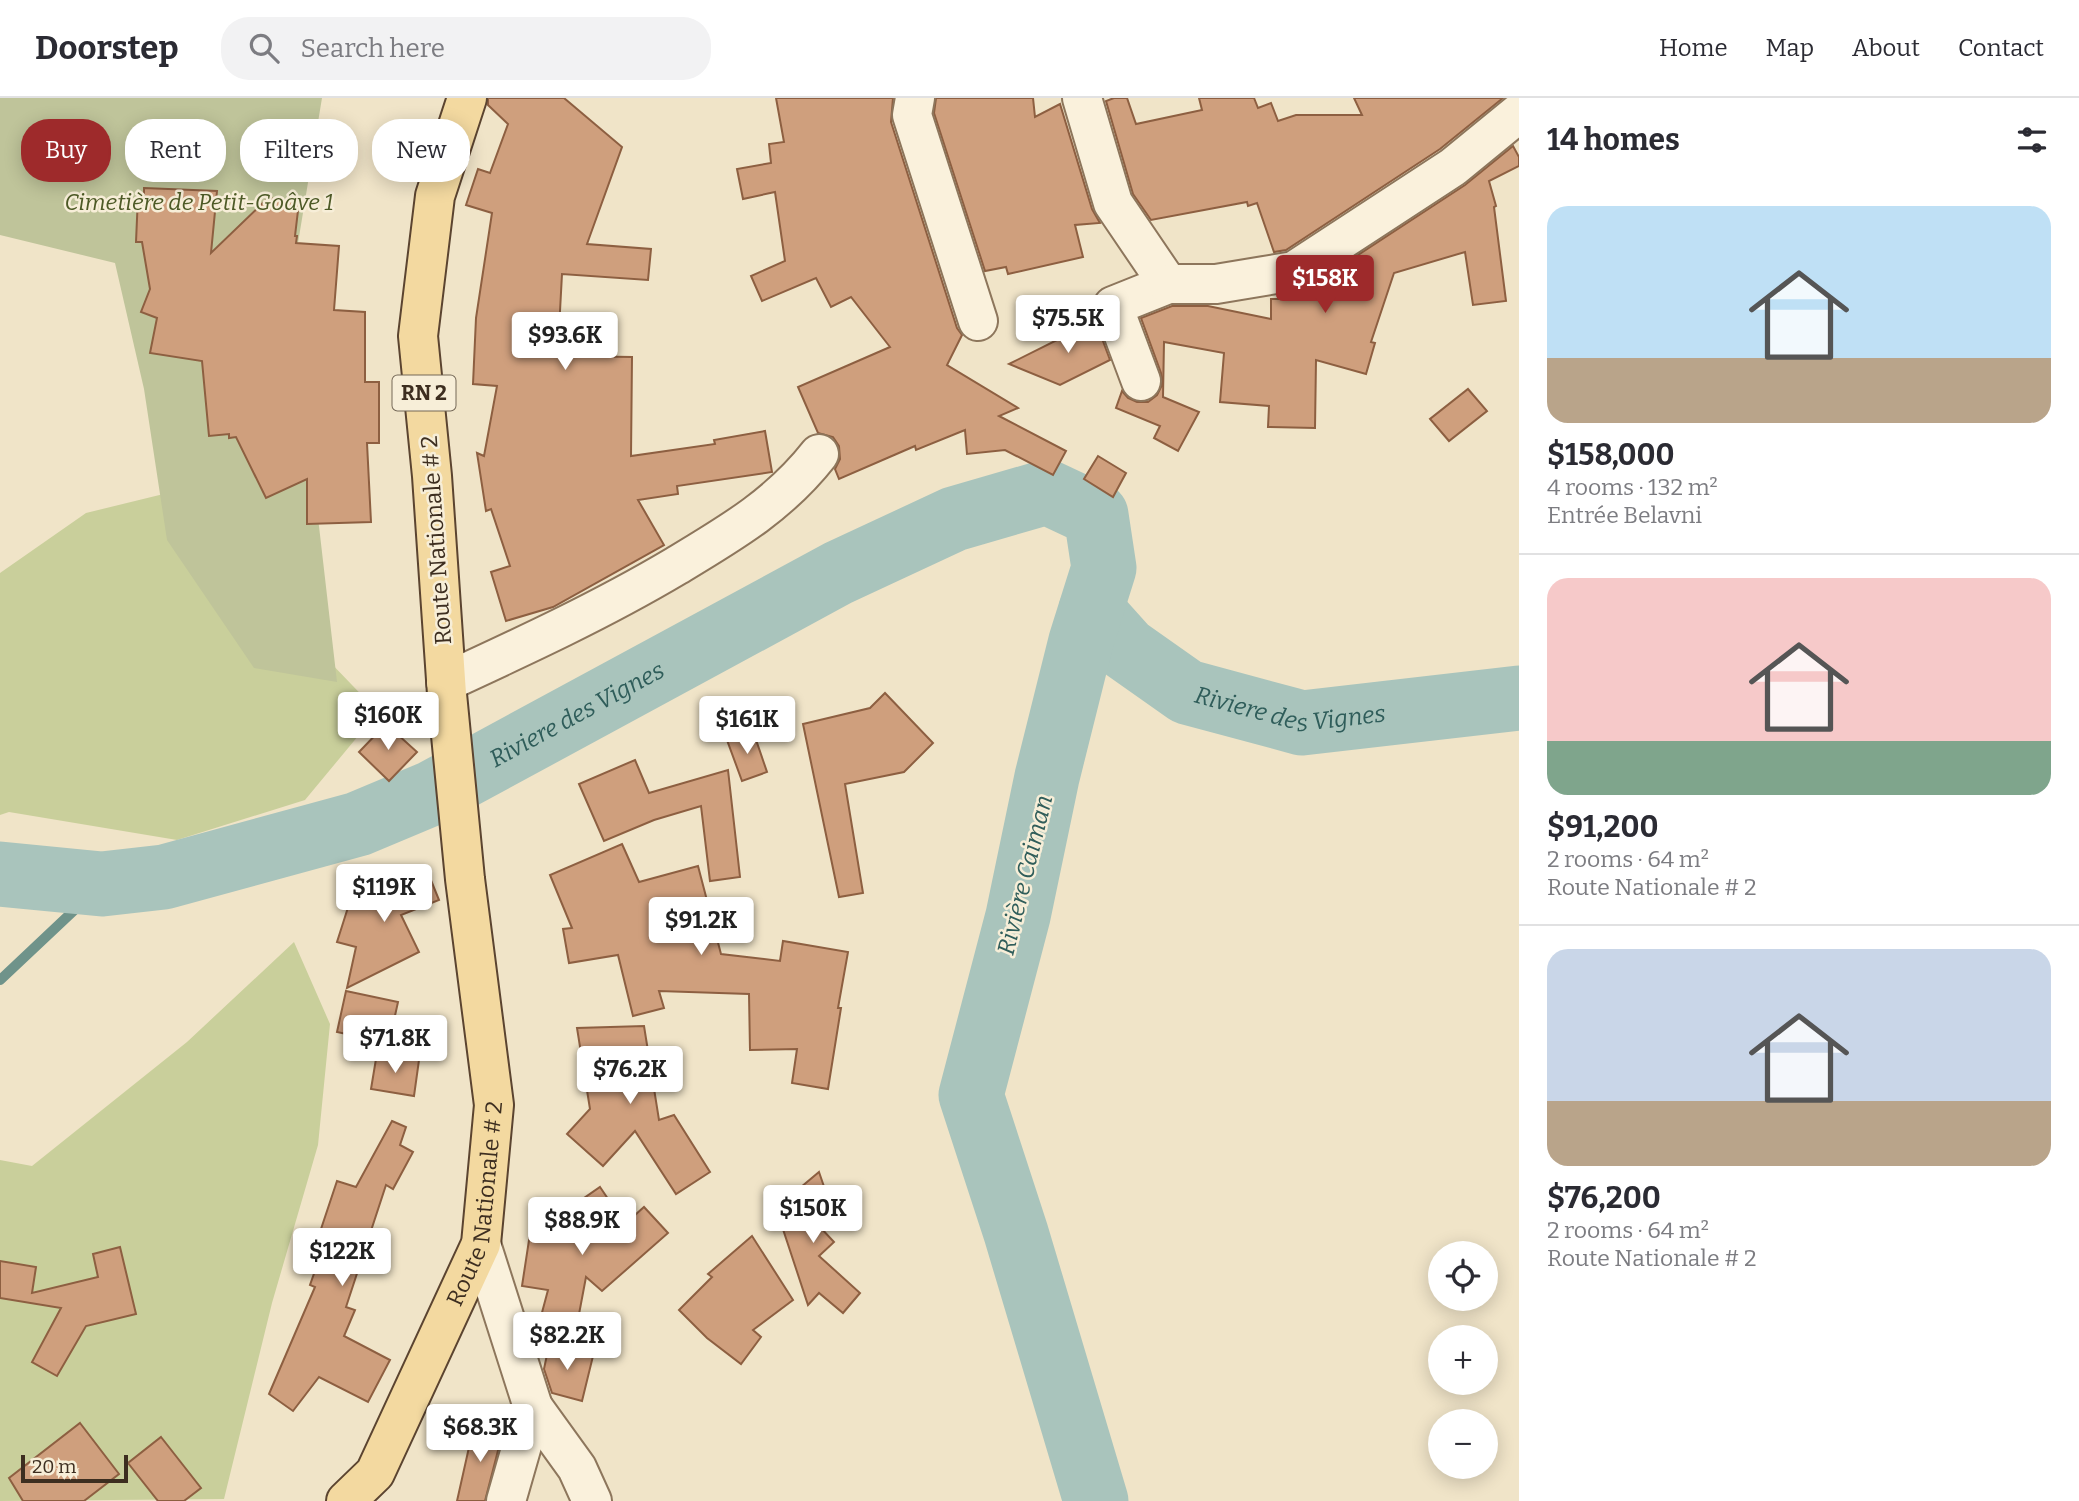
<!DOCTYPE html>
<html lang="en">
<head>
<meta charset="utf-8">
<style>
  body { margin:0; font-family:Bitter,serif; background:#f2f2f3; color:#2b2b33; height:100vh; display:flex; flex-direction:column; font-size:26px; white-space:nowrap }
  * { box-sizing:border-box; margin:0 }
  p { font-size:23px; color:#7c7c81 }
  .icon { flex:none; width:38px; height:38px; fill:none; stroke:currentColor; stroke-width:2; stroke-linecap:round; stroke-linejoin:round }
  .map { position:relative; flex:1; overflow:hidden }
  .panel { display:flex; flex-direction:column; background:#fff; width:560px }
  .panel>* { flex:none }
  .guide { position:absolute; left:21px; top:21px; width:665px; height:63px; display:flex; gap:14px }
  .tools { position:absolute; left:1428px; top:1143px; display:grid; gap:14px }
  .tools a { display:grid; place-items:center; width:70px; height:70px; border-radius:50%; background:#fff; box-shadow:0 4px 18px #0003; font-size:35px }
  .scale { position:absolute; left:21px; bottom:18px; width:107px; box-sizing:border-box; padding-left:7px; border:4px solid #3d2e20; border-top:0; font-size:19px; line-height:24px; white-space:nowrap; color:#3d2e20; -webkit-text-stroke:5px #f7eed8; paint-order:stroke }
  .price { position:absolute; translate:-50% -60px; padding:0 16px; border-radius:7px; background:#fff; color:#222; font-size:23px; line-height:46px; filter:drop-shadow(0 2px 4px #0008) }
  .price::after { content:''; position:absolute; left:50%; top:42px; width:21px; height:16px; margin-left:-10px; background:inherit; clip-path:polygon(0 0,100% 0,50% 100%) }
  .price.selected { background:#9e2a2b; color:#fff }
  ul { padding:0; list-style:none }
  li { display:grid; align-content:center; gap:14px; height:371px; padding:0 28px }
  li+li { border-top:2px solid #e1e1e2 }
  li span { display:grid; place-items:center; height:217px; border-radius:21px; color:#555 }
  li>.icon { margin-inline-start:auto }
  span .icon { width:126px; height:126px; fill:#fffc; stroke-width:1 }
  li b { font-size:30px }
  h2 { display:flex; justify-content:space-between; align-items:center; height:84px; padding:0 28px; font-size:30px }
  .chip { padding:0 24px; border-radius:28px; background:#fff; box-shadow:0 4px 18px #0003; font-size:24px; line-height:63px }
  .chip.selected { background:#9e2a2b; color:#fff }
  header { display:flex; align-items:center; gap:42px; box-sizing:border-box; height:98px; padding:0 35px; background:#fff; border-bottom:2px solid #e1e1e2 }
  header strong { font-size:33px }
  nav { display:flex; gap:38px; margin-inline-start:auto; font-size:24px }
  .search { width:490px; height:63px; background:#f2f2f3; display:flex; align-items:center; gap:18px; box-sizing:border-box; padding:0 24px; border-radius:28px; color:#7c7c81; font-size:26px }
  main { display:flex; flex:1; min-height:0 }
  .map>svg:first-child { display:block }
</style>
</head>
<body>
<header>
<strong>Doorstep</strong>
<div class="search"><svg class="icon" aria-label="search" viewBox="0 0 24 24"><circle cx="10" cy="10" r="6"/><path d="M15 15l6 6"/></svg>Search here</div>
<nav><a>Home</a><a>Map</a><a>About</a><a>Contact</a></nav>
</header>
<main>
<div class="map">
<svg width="1519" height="1403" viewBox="0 0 1519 1403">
  <rect width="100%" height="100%" fill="#f0e4c8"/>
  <g fill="#c9cf9b">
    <path d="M184,391L300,533L378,614L305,702L177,742L9,714L0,717V475L86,415Z"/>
    <path d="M294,844L330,926L318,1047L272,1205L224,1401L0,1403V1062L32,1068L187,944Z"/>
  </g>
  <path fill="#bfc49a" d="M0,0H322L297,151L311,359L337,584L254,570L167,442L144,291L115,165L0,137Z"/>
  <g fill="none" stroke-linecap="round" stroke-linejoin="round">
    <path stroke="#6f938a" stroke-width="10" d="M0,882L102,786"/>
    <g stroke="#a9c4bc" stroke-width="65">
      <path id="s1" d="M1091,512L1126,551L1187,594L1302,625L1519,600"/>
      <path id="s2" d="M0,776L102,786L164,779L358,726L432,695L838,475L954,421L1047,394L1096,417L1104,470L1081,543L1047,679L1018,818L971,997L1016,1135L1096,1403"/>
    </g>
  </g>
  <g fill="#cf9f7d" stroke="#8d5f41" stroke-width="2">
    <path d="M488,0H564L622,49L587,146L651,151L648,182L562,176L558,250L564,251V258L632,259L631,358L715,346L714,342L765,333L772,374L677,388L678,396L638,402L664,447L553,509L506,523L491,474L510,468L491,411L486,413L477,355L484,358L497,288L473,286L476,220L492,115L466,107L478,71L490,75L508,26L488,7Z"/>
    <path d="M776,0H893L891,24L957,230L962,237L947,267L1018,310L999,318L1066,353L1053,377L1005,352L967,356L965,332L916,352L915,348L839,381L835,371L840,361L839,348L833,339L818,335L798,289L890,249L851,199L831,209L816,180L762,203L751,178L785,163L775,94L743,101L737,71L771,65L769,46L784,44Z"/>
    <path d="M936,0H1033L1035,19L1060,6L1092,111L1100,125L1075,127L1083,159L1008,176L1006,169L985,173L934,15Z"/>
    <path d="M1114,0H1127L1136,26L1202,12L1199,0H1254L1258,10L1271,5L1278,23L1296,17H1362L1354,0H1503L1440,51L1286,152L1274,154L1257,105L1248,108L1247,104L1151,122L1133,96L1106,3Z"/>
    <path d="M1513,48L1519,59V68L1489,83L1496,108L1494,109L1506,203L1473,207L1465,154L1394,175L1371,244L1375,245L1366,276L1316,262L1315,330L1268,329L1269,308L1220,304L1224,255L1164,244L1163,299L1199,314L1178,353L1154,340L1160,328L1116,310L1122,293L1128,300L1137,304H1148L1157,297L1162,287L1161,275L1141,220L1172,208H1208L1271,221V201H1278V198L1306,191L1465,87Z"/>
    <path d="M144,90L217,93L211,155L268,100L299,104L295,138H297L296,145L339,148L334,212L365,214V284H379V345H367L371,424L307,426V381L266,400L236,339L229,340V336L209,338L202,263L150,255L157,220L141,214L150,191L142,144H136L138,98H144Z"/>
    <path d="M1094,219L1110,262L1060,287L1009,266L1073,234L1071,231Z"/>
    <path d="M1468,291L1487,313L1449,343L1430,321Z"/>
    <path d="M1098,358L1126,375L1113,399L1084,381Z"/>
    <path d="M885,595L933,645L904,674L845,686L863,795L839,799L803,626L870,610Z"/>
    <path d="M386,626L417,654L389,683L359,654Z"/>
    <path d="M753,633L767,674L742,683L727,642Z"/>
    <path d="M635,662L649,695L728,672L740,779L710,783L701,708L654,722L604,743L579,686Z"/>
    <path d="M622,746L639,784L698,768L721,856L780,863L783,843L848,854L838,910H841L828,991L792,985L797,951L750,952L749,896L659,893L664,910L633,918L618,857L569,865L563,831L572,830L550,777Z"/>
    <path d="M426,770L439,802L401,817L419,854L347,890L356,849L337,844L351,800Z"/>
    <path d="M346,893L398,904L389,945L337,934Z"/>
    <path d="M644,928L659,1022L674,1017L710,1074L676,1096L635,1033L603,1068L567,1036L590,1011L577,930Z"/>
    <path d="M377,955L419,962L414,998L371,991Z"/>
    <path d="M392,1023L406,1029L400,1047L413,1054L393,1091L386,1087L346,1209L355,1212L344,1238L390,1262L368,1304L319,1279L293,1313L269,1296L315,1189L310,1187L329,1133L321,1131L337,1083L356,1089Z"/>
    <path d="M819,1074L832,1112L818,1127L834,1144L819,1158L860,1195L843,1215L819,1195L808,1207L776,1110Z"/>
    <path d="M600,1089L625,1126L644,1109L668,1135L602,1193L586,1179L573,1248L536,1237L548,1192L522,1188L531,1129L539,1110L558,1118Z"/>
    <path d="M752,1138L793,1202L753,1232L761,1239L741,1266L707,1240L679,1212L712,1179L708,1176Z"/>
    <path d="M120,1149L136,1216L86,1228L57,1278L32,1264L61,1210L0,1200V1163L36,1169L32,1195L98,1179L93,1156Z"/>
    <path d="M549,1247L593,1258L582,1303L552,1295L544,1271Z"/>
    <path d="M80,1325L119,1376L84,1403H23L9,1380Z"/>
    <path d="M474,1327L503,1333L485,1403H457Z"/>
    <path d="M161,1339L201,1390L184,1403H158L128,1365Z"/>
  </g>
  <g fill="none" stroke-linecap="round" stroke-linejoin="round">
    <defs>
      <g id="minor">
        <path d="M915,0L912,17L978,223"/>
        <path d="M1082,0L1113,105L1168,186L1113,208L1141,283"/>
        <path d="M1168,186H1216L1294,173L1453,69L1519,15"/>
        <path d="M446,584C524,548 602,512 676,468C731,435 779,407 819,356"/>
        <path d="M481,1146L533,1309L506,1403"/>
        <path d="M533,1309L577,1370L592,1403"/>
      </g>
      <g id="major">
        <path id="s3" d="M346,1403L375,1375L481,1146L494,1007L465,781L447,596L432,378L418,238L435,98L467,0"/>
      </g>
    </defs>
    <use href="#minor" stroke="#8d765c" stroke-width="42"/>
    <use href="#major" stroke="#5b4430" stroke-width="42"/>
    <use href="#minor" stroke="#faf1dc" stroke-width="38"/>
    <use href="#major" stroke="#f3d9a0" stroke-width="38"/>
  </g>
  <g text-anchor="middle" stroke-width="5" stroke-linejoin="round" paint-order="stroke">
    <rect fill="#f7eed8" stroke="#756857" stroke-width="2" x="392.5" y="277.5" width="63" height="35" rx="5"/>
    <g font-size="21" font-weight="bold" fill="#3d2e20">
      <text x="424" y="302">RN 2</text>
    </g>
    <g font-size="23" font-style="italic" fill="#4d5a26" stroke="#f7eed8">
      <text x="199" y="112">Cimetière de Petit-Goâve 1</text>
    </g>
    <g font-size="23" fill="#3d2e20" stroke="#f7eed8">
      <text transform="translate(436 442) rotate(-94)" y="8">Route Nationale # 2</text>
      <text dy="8" stroke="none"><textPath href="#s3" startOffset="331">Route Nationale # 2</textPath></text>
    </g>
    <g font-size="24" font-style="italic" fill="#2f5d5a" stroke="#f7eed8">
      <text dy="8" stroke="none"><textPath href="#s1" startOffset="233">Riviere des Vignes</textPath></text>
      <text dy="8" stroke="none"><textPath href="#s2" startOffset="611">Riviere des Vignes</textPath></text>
      <text transform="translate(1025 777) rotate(-76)" y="8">Rivière Caiman</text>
    </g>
  </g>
</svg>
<div class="tools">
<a><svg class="icon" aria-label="locate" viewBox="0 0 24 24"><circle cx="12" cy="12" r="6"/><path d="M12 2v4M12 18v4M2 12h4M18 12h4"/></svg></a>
<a>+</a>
<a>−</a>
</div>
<div class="scale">20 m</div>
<b class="price selected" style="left:1325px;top:217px">$158K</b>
<b class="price" style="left:1068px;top:257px">$75.5K</b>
<b class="price" style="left:565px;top:274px">$93.6K</b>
<b class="price" style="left:388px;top:654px">$160K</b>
<b class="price" style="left:747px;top:658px">$161K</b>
<b class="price" style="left:384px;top:826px">$119K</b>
<b class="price" style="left:701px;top:859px">$91.2K</b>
<b class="price" style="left:395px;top:977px">$71.8K</b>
<b class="price" style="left:630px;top:1008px">$76.2K</b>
<b class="price" style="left:813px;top:1147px">$150K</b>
<b class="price" style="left:582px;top:1159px">$88.9K</b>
<b class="price" style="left:342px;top:1190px">$122K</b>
<b class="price" style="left:567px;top:1274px">$82.2K</b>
<b class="price" style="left:480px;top:1366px">$68.3K</b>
<div class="guide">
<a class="chip selected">Buy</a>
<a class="chip">Rent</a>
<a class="chip">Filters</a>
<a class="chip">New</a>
</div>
</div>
<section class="panel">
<h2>14 homes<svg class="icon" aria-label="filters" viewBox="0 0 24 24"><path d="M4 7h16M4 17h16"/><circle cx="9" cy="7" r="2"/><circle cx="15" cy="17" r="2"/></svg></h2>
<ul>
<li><span style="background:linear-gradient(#bfe0f5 70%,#b9a48a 0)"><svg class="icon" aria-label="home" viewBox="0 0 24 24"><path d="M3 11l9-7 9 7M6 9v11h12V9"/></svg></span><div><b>$158,000</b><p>4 rooms · 132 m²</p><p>Entrée Belavni</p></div></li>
<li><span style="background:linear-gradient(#f6c9c9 75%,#7fa58c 0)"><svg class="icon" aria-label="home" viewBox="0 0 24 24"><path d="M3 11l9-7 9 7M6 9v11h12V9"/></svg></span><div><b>$91,200</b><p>2 rooms · 64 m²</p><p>Route Nationale # 2</p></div></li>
<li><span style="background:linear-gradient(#c9d6e8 70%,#b9a48a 0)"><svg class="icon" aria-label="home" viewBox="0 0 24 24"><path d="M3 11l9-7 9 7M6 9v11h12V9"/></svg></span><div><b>$76,200</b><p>2 rooms · 64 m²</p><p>Route Nationale # 2</p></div></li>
</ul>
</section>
</main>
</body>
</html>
